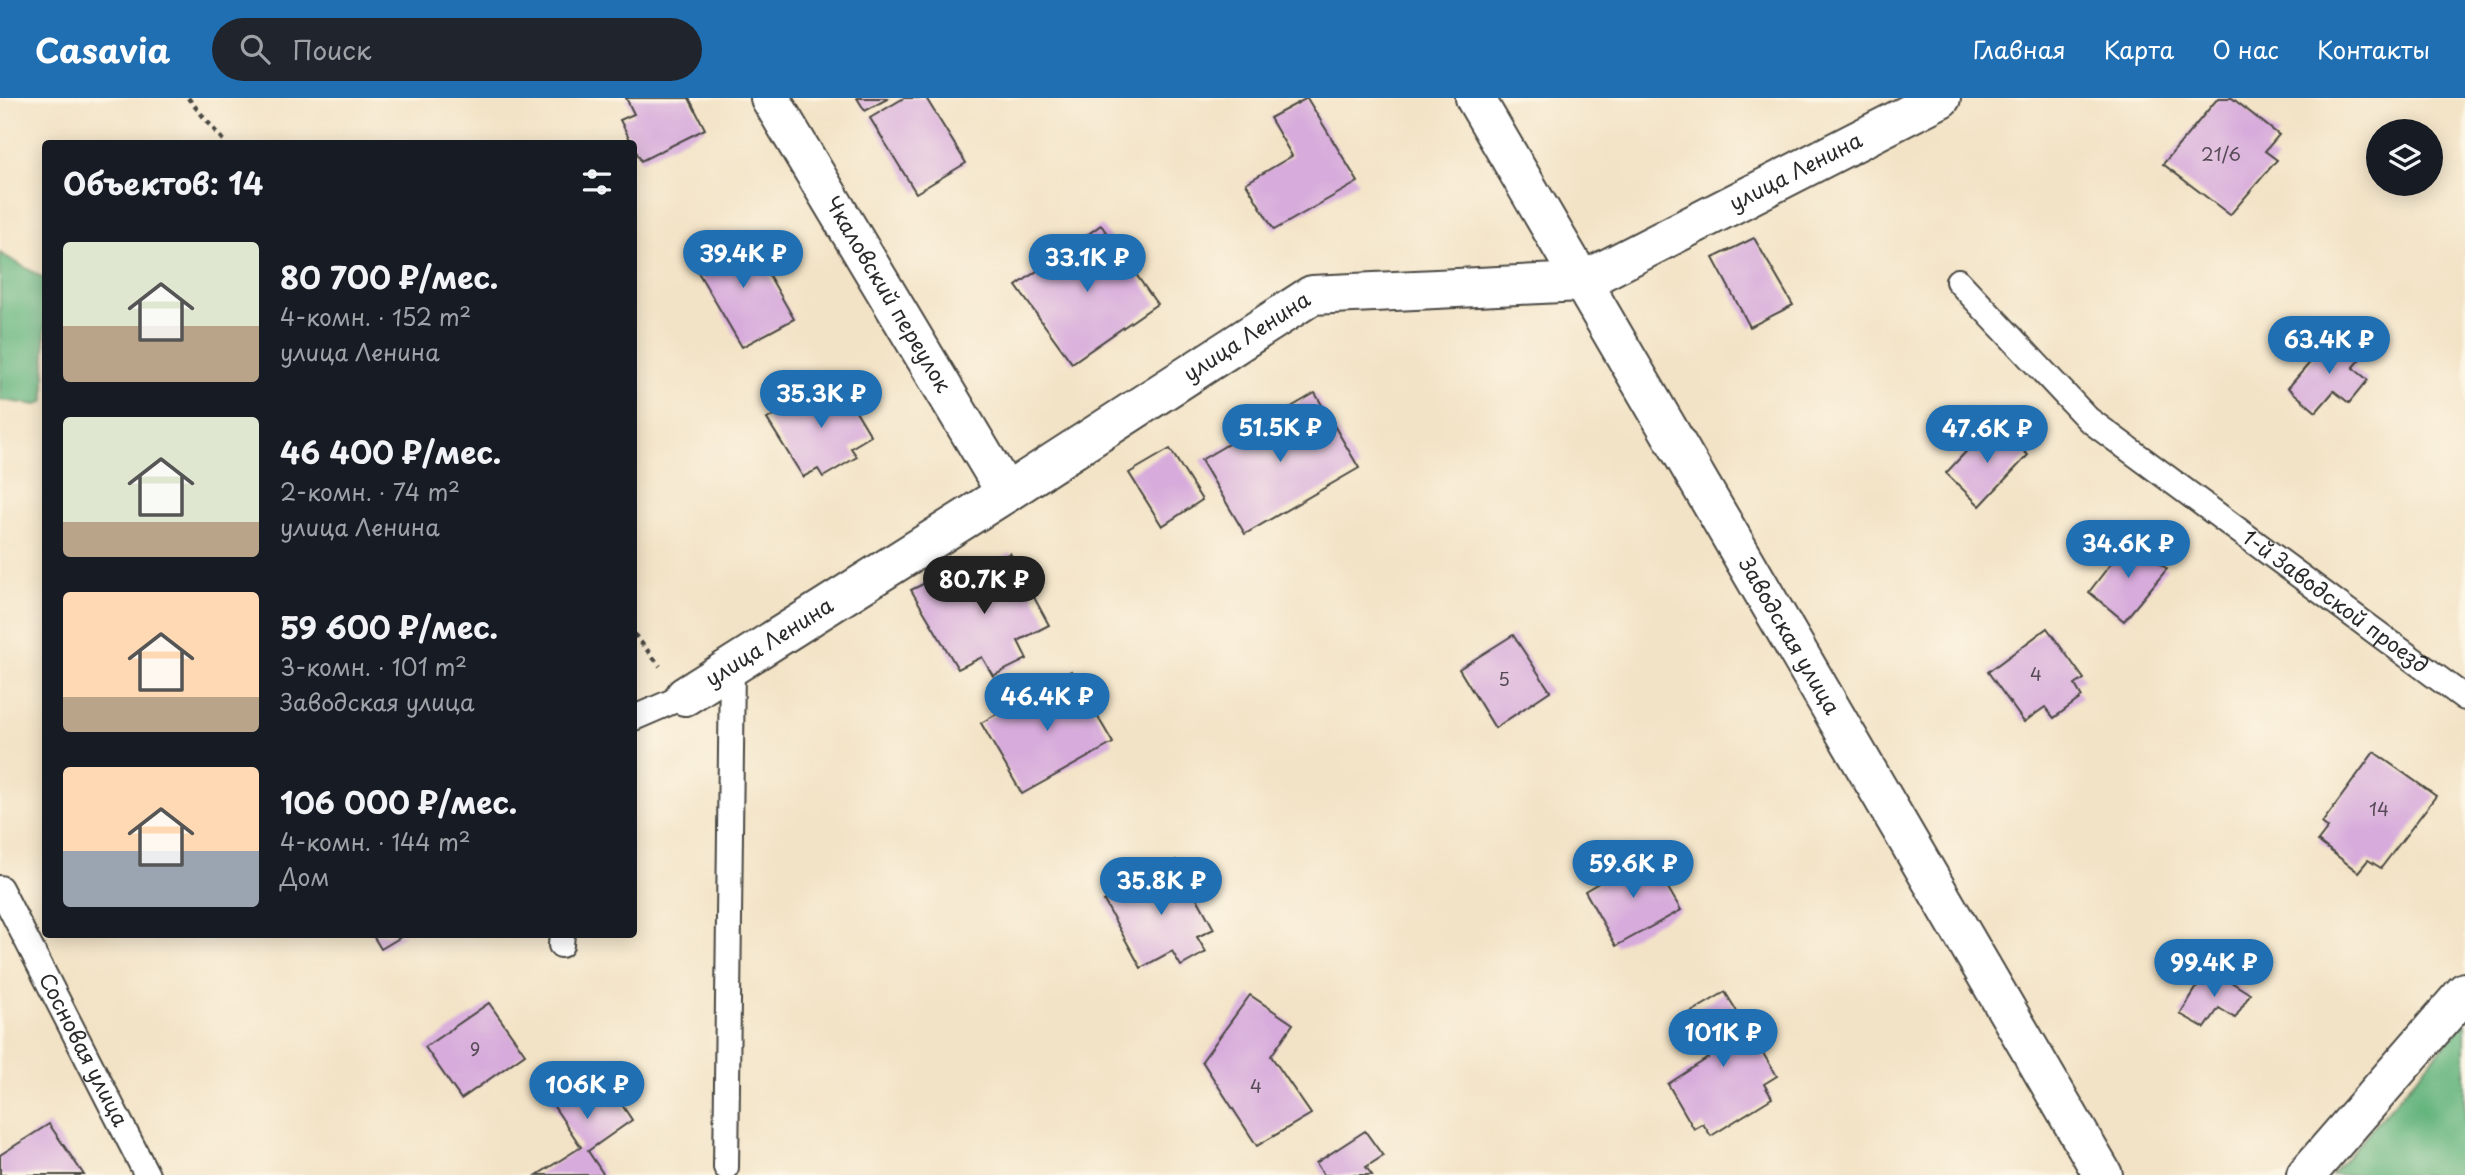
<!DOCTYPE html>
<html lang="ru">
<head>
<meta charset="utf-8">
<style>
  body { margin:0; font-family:"Playpen Sans",sans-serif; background:#20242c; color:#f1f3f6; height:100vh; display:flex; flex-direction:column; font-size:26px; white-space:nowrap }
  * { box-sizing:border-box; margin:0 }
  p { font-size:23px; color:#9ea1a6 }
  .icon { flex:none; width:38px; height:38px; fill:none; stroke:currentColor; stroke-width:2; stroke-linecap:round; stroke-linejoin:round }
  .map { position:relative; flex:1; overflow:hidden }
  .panel { position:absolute; left:42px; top:42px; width:595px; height:798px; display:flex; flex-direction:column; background:#171b24; border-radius:7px; box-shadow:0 4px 18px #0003 }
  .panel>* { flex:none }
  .tools { position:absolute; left:2366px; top:21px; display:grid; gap:14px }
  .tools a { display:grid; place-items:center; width:77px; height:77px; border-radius:50%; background:#171b24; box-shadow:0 4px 18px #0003; font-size:35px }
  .price { position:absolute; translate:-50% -60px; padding:0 16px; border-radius:24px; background:#1f6fb2; color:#fff; font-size:23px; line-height:46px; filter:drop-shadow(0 2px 4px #0008) }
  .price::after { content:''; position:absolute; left:50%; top:42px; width:21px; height:16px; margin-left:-10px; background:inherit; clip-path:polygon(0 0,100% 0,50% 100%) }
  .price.current { background:#222; color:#fff }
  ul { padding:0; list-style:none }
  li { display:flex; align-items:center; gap:21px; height:175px; padding:0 21px }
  li span { display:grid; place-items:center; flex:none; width:196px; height:140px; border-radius:7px; color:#555 }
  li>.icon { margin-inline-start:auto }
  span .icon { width:84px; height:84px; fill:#fffc; stroke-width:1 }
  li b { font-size:30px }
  h2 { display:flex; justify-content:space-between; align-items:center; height:84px; padding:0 21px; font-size:30px }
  header { display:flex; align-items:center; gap:42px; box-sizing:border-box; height:98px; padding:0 35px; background:#1f6fb2; color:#fff }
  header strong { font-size:33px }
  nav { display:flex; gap:38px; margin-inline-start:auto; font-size:24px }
  .search { width:490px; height:63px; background:#20242c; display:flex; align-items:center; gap:18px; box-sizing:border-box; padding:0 24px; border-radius:38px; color:#9ea1a6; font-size:26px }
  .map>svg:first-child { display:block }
</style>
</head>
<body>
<header>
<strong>Casavia</strong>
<div class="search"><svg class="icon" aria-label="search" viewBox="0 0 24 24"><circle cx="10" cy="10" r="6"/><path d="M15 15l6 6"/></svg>Поиск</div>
<nav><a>Главная</a><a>Карта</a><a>О нас</a><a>Контакты</a></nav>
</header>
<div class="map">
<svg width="2465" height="1077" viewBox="0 0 2465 1077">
  <rect width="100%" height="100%" fill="#fcf5e5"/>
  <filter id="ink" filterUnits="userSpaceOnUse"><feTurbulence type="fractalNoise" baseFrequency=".0143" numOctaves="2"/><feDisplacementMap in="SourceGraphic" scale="14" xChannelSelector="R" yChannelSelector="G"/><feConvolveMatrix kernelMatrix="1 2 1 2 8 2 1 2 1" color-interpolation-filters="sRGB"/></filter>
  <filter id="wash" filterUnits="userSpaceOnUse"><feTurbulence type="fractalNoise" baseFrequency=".00686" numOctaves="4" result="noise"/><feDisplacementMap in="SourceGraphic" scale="28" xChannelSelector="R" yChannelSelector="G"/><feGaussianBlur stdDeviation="1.57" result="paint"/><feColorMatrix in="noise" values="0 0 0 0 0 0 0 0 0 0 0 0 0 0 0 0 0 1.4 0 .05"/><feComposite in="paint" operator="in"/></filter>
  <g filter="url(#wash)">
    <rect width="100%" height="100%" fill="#f3e3c6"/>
    <g fill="#66b57f" stroke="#487055" stroke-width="2">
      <path d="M0,155L45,181V303L37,307L0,302Z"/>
      <path d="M2465,924V1077H2331Z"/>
    </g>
    <g id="blocks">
      <g fill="#d7abdb">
        <path d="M626,0H689L705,31L641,63L620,22L634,16Z"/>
        <path d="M857,0H889L865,13Z"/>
        <path d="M904,0H926L966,65L916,95L870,20Z"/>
        <path d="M1307,0L1358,84L1274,132L1246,85L1292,58L1270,20Z"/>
        <path d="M2218,0H2232L2279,37L2265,53L2277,62L2230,117L2163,66Z"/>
        <path d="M1101,127L1157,206L1072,265L1016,188Z"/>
        <path d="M745,135L794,221L742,249L692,164Z"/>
        <path d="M1754,140L1793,207L1750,229L1713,160Z"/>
        <path d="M2332,239L2361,261L2353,270L2368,282L2349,305L2334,293L2316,314L2288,290Z"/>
        <path d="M837,281L871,338L851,350L857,359L823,379L818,371L803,379L767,321Z"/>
        <path d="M1315,295L1359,370L1245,436L1201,362Z"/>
        <path d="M1992,326L2028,357L1980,408L1946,375Z"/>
        <path d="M1170,351L1202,402L1162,428L1129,375Z"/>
        <path d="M2129,442L2167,471L2124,523L2089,494Z"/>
        <path d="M1010,455L1049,527L1018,543L1027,561L993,578L982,559L958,571L911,492L927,484L934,496Z"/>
        <path d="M2047,530L2084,581L2075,587L2082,599L2054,620L2045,609L2024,624L1988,574Z"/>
        <path d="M1513,537L1550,593L1495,630L1459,571Z"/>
        <path d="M1071,573L1113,645L1022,696L981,625Z"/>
        <path d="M2374,654L2436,698L2381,770L2368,762L2358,774L2318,743L2328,730L2322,725Z"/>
        <path d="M1648,756L1681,812L1616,848L1585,793Z"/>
        <path d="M1176,762L1214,831L1197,839L1206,854L1181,868L1172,853L1141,870L1104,803Z"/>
        <path d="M372,836H406L381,851Z"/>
        <path d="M2209,870L2250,896L2235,920L2219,910L2205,930L2180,916Z"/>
        <path d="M1725,894L1777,978L1764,986L1772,1000L1711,1038L1703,1026L1694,1031L1668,986L1708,960L1683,919Z"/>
        <path d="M1250,897L1293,926L1271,958L1311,1016L1257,1048L1202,963Z"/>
        <path d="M489,905L525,956L461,1001L425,949Z"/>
        <path d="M597,969L632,1022L588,1053L604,1077H537L581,1049L549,1001Z"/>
        <path d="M49,1026L84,1077H0V1057Z"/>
        <path d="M1365,1033L1383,1058L1366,1069L1372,1077H1324L1316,1065Z"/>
      </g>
    </g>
  </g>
  <g filter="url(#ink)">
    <use href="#blocks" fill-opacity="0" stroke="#494742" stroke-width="2"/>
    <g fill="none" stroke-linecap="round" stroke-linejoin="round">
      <defs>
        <g id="service">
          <path id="s1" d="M1958,183L2088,321L2465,600"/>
          <path d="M634,620L685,598"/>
          <path id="s2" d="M0,790L147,1077"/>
          <path d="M561,847L562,836"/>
          <path d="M726,1069L732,568"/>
        </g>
        <g id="minor">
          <path id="s3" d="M770,0L1006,395"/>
          <path id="s4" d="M1475,0L2103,1077"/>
          <path id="s5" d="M685,598L1006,395L1312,197L1581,184L1941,0"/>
          <path d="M2306,1077L2465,894"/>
        </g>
      </defs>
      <use href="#service" stroke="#494742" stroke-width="28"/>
      <use href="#minor" stroke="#494742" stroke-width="42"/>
      <g stroke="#494742" stroke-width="4.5" stroke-dasharray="5 5" stroke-linecap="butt">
        <path d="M188,0L226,46"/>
        <path d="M634,536L660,568"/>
      </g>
      <use href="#service" stroke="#fff" stroke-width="24"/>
      <use href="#minor" stroke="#fff" stroke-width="38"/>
    </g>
  </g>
  <g text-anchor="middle" stroke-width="6" stroke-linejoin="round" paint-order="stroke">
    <g font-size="18" fill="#564b57">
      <text x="2221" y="63">21/6</text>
      <text x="2036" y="583">4</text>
      <text x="1504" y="588">5</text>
      <text x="2379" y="718">14</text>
      <text x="475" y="958">9</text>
      <text x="1256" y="995">4</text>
    </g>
    <g font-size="21" fill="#2b2b2b" stroke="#fcf5e5">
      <text dy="7" stroke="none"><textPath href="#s5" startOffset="1255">улица Ленина</textPath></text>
      <text dy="7" stroke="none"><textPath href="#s3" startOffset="229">Чкаловский переулок</textPath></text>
      <text dy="7" stroke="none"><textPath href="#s5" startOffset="667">улица Ленина</textPath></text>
      <text dy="7" stroke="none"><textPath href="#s1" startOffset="497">1-й Заводской проезд</textPath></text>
      <text dy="7" stroke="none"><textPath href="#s4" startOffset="623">Заводская улица</textPath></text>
      <text dy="7" stroke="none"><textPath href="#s5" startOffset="100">улица Ленина</textPath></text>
      <text dy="7" stroke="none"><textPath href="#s2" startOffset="182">Сосновая улица</textPath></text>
    </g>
  </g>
</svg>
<div class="tools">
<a><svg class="icon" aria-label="layers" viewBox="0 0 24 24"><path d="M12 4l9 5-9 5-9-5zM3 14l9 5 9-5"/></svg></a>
</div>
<b class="price" style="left:743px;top:192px">39.4K ₽</b>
<b class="price" style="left:1087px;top:196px">33.1K ₽</b>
<b class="price" style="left:2329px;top:278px">63.4K ₽</b>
<b class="price" style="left:821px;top:332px">35.3K ₽</b>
<b class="price" style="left:1280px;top:366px">51.5K ₽</b>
<b class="price" style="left:1987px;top:367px">47.6K ₽</b>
<b class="price" style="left:2128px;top:482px">34.6K ₽</b>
<b class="price current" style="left:984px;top:518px">80.7K ₽</b>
<b class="price" style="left:1047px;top:635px">46.4K ₽</b>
<b class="price" style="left:1633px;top:802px">59.6K ₽</b>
<b class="price" style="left:1161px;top:819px">35.8K ₽</b>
<b class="price" style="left:2214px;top:901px">99.4K ₽</b>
<b class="price" style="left:1723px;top:971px">101K ₽</b>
<b class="price" style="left:587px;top:1023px">106K ₽</b>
<section class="panel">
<h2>Объектов: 14<svg class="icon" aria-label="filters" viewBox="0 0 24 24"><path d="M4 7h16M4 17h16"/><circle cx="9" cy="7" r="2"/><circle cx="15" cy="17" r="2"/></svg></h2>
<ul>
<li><span style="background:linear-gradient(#dfe7d0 60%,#b9a48a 0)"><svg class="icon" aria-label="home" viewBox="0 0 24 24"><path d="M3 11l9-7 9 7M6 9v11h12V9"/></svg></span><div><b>80 700 ₽/мес.</b><p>4-комн. · 152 m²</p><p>улица Ленина</p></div></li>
<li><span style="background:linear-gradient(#dfe7d0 75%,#b9a48a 0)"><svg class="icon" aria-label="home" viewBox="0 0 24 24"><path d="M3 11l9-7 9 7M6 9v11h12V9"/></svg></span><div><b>46 400 ₽/мес.</b><p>2-комн. · 74 m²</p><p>улица Ленина</p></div></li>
<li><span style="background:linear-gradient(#ffd9b3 75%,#b9a48a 0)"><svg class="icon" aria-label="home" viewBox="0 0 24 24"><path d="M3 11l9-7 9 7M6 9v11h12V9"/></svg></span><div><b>59 600 ₽/мес.</b><p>3-комн. · 101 m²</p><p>Заводская улица</p></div></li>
<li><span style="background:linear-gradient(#ffd9b3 60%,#9aa5b1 0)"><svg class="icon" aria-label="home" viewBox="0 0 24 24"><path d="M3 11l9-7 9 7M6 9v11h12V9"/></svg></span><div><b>106 000 ₽/мес.</b><p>4-комн. · 144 m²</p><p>Дом</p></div></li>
</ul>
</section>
</div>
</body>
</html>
